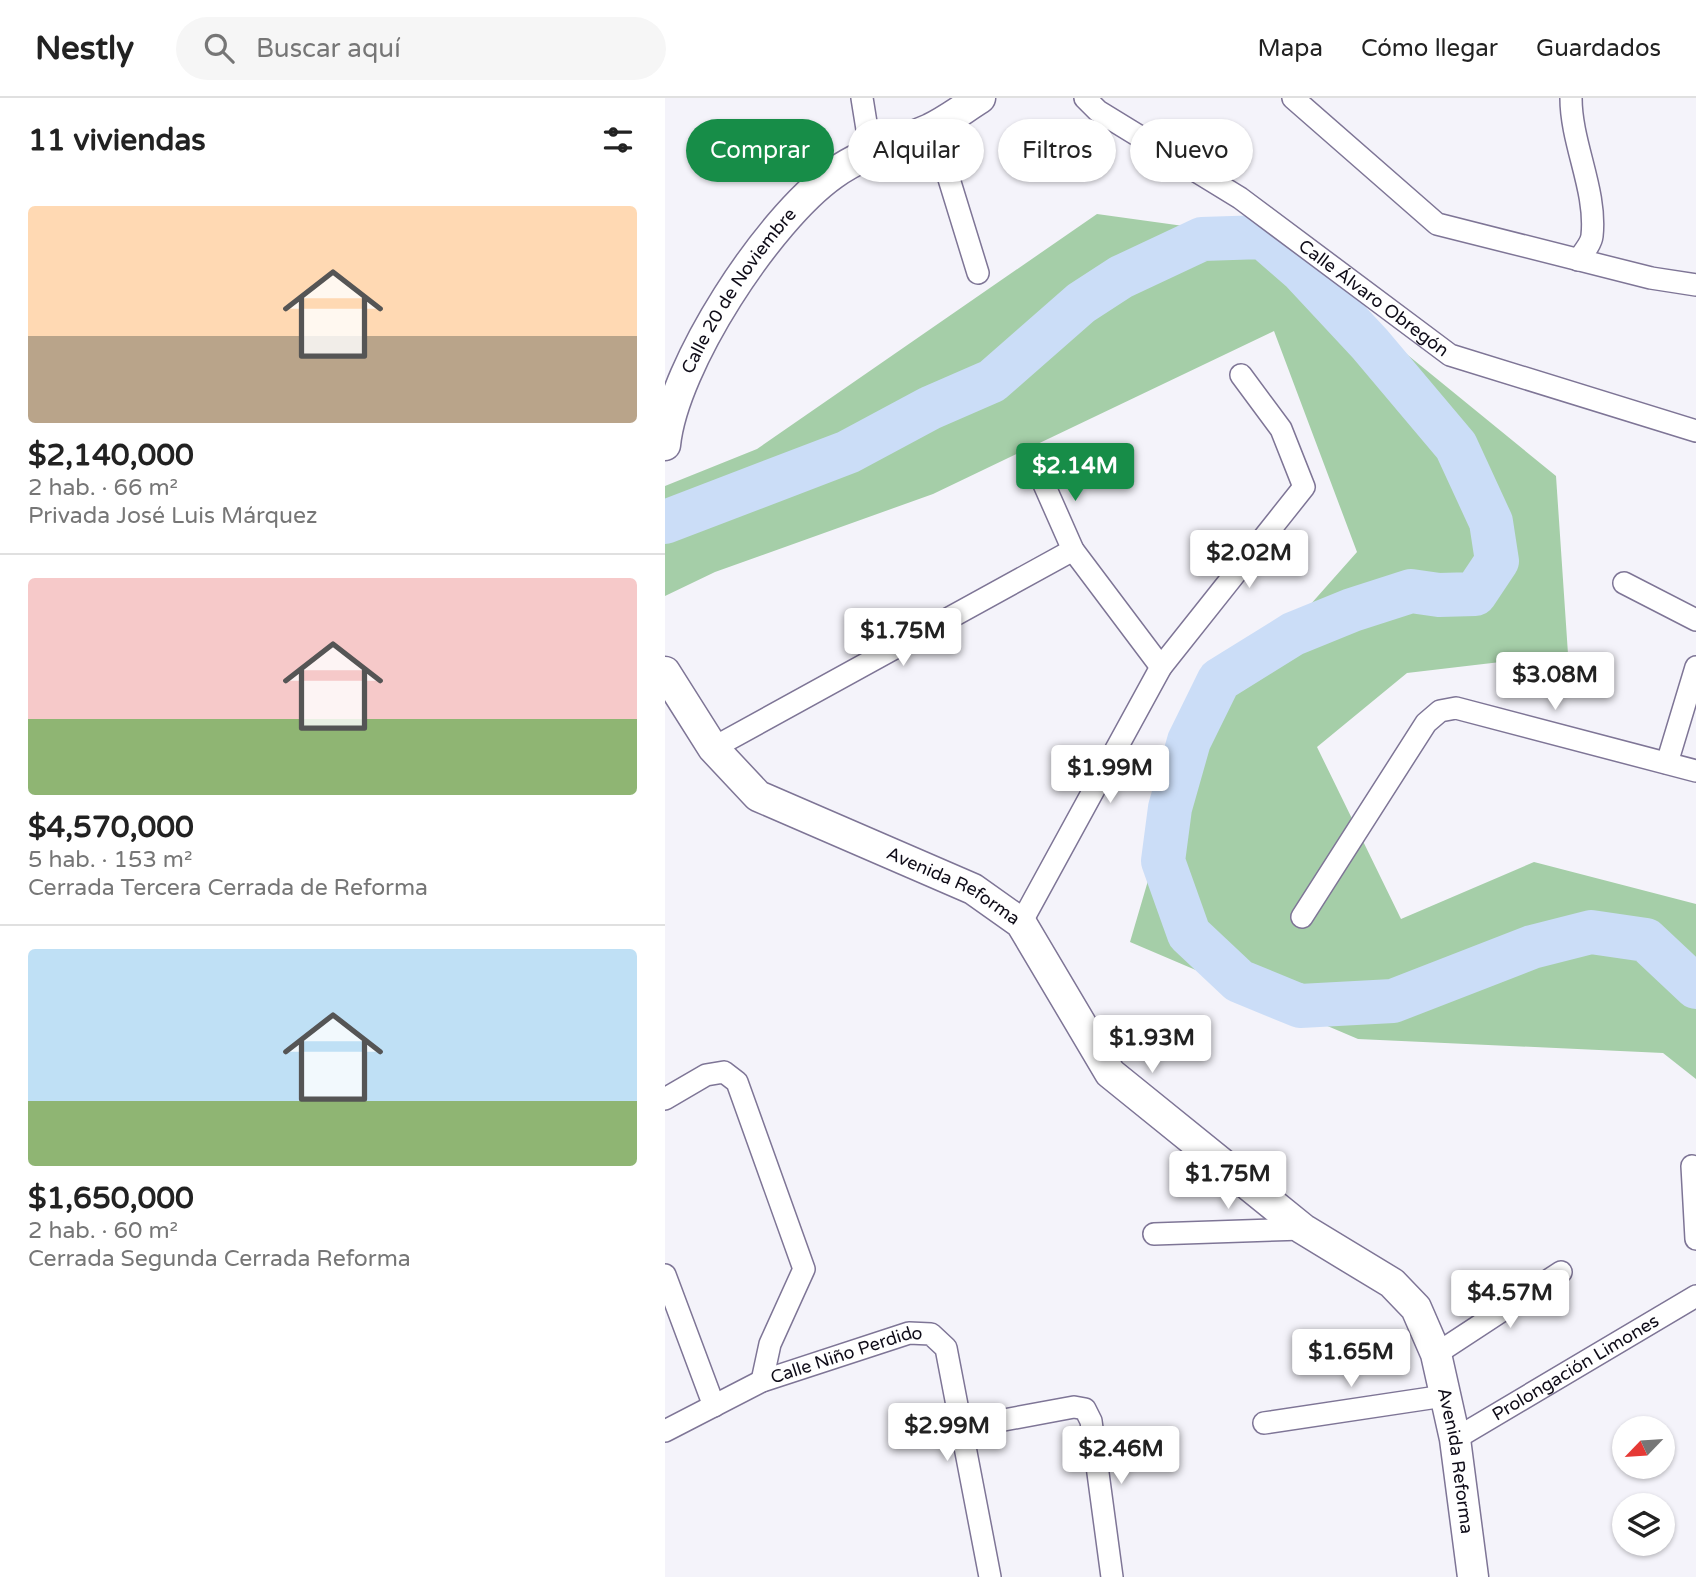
<!DOCTYPE html>
<html lang="es">
<head>
<meta charset="utf-8">
<style>
  body { margin:0; font-family:"Varela Round",sans-serif; background:#f6f6f6; color:#222; height:100vh; display:flex; flex-direction:column; font-size:26px; white-space:nowrap }
  * { box-sizing:border-box; margin:0 }
  p { font-size:23px; color:#767676 }
  .icon { flex:none; width:38px; height:38px; fill:none; stroke:currentColor; stroke-width:2; stroke-linecap:round; stroke-linejoin:round }
  .map { position:relative; flex:1; overflow:hidden }
  .drawer { display:flex; flex-direction:column; background:#fff; width:665px }
  .drawer>* { flex:none }
  .top-card { position:absolute; left:21px; top:21px; width:665px; height:63px; display:flex; gap:14px }
  .needle { width:46px; rotate:245deg }
  .controls { position:absolute; left:947px; top:1318px; display:grid; gap:14px }
  .controls a { display:grid; place-items:center; width:63px; height:63px; border-radius:50%; background:#fff; box-shadow:0 2px 5px #0004; font-size:35px }
  .price { position:absolute; translate:-50% -60px; padding:0 16px; border-radius:7px; background:#fff; color:#222; font-size:23px; line-height:46px; filter:drop-shadow(0 2px 4px #0008) }
  .price::after { content:''; position:absolute; left:50%; top:42px; width:21px; height:16px; margin-left:-10px; background:inherit; clip-path:polygon(0 0,100% 0,50% 100%) }
  .price.on { background:#178d48; color:#fff }
  ul { padding:0; list-style:none }
  li { display:grid; align-content:center; gap:14px; height:371px; padding:0 28px }
  li+li { border-top:2px solid #e0e0e0 }
  li span { display:grid; place-items:center; height:217px; border-radius:7px; color:#555 }
  li>.icon { margin-inline-start:auto }
  span .icon { width:126px; height:126px; fill:#fffc; stroke-width:1 }
  li b { font-size:30px }
  h2 { display:flex; justify-content:space-between; align-items:center; height:84px; padding:0 28px; font-size:30px }
  .pill { padding:0 24px; border-radius:32px; background:#fff; box-shadow:0 2px 5px #0004; font-size:24px; line-height:63px }
  .pill.on { background:#178d48; color:#fff }
  header { display:flex; align-items:center; gap:42px; box-sizing:border-box; height:98px; padding:0 35px; background:#fff; border-bottom:2px solid #e0e0e0 }
  header strong { font-size:33px }
  nav { display:flex; gap:38px; margin-inline-start:auto; font-size:24px }
  .search { width:490px; height:63px; background:#f6f6f6; display:flex; align-items:center; gap:18px; box-sizing:border-box; padding:0 24px; border-radius:38px; color:#767676; font-size:26px }
  main { display:flex; flex:1; min-height:0 }
  .map>svg:first-child { display:block }
</style>
</head>
<body>
<header>
<strong>Nestly</strong>
<div class="search"><svg class="icon" aria-label="search" viewBox="0 0 24 24"><circle cx="10" cy="10" r="6"/><path d="M15 15l6 6"/></svg>Buscar aquí</div>
<nav><a>Mapa</a><a>Cómo llegar</a><a>Guardados</a></nav>
</header>
<main>
<section class="drawer">
<h2>11 viviendas<svg class="icon" aria-label="filters" viewBox="0 0 24 24"><path d="M4 7h16M4 17h16"/><circle cx="9" cy="7" r="2"/><circle cx="15" cy="17" r="2"/></svg></h2>
<ul>
<li><span style="background:linear-gradient(#ffd9b3 60%,#b9a48a 0)"><svg class="icon" aria-label="home" viewBox="0 0 24 24"><path d="M3 11l9-7 9 7M6 9v11h12V9"/></svg></span><div><b>$2,140,000</b><p>2 hab. · 66 m²</p><p>Privada José Luis Márquez</p></div></li>
<li><span style="background:linear-gradient(#f6c9c9 65%,#8fb573 0)"><svg class="icon" aria-label="home" viewBox="0 0 24 24"><path d="M3 11l9-7 9 7M6 9v11h12V9"/></svg></span><div><b>$4,570,000</b><p>5 hab. · 153 m²</p><p>Cerrada Tercera Cerrada de Reforma</p></div></li>
<li><span style="background:linear-gradient(#bfe0f5 70%,#8fb573 0)"><svg class="icon" aria-label="home" viewBox="0 0 24 24"><path d="M3 11l9-7 9 7M6 9v11h12V9"/></svg></span><div><b>$1,650,000</b><p>2 hab. · 60 m²</p><p>Cerrada Segunda Cerrada Reforma</p></div></li>
</ul>
</section>
<div class="map">
<svg width="1031" height="1479" viewBox="0 0 1031 1479">
  <rect width="100%" height="100%" fill="#f4f3fa"/>
  <path fill="#a5cea8" d="M432,116L598,139L891,378L903,556L742,575L652,649L736,821L869,764L1031,806V981L998,955L693,941L465,844L524,643L692,454L609,233L268,396L50,474L0,498V388L92,351Z"/>
  <g fill="none" stroke-linecap="round" stroke-linejoin="round">
    <path stroke="#cbddf7" stroke-width="44" d="M0,424L183,354L265,310L327,283L416,205L456,179L537,141L598,139L637,173L705,246L791,348L826,424L832,463L810,496L774,497L746,493L687,512L628,536L554,582L524,643L505,710L498,763L524,836L574,883L635,908L728,903L867,849L926,834L981,842L1031,889"/>
    <defs>
      <g id="street">
        <path d="M197,0L206,56"/>
        <path id="s1" d="M420,0L433,13L575,100L785,257L1031,333"/>
        <path d="M628,0L772,126L986,180L1031,187"/>
        <path d="M906,0C906,46 932,92 927,138C926,146 918,155 913,162"/>
        <path d="M268,29L313,175"/>
        <path d="M95,65L140,63L169,75"/>
        <path d="M374,375L408,452L496,569"/>
        <path d="M959,485L1031,522"/>
        <path d="M48,650L408,452"/>
        <path d="M1002,665L1031,569"/>
        <path d="M637,819L761,625L775,613L791,610L1031,673"/>
        <path d="M356,825L496,569L639,389L616,331L576,277"/>
        <path d="M0,1001L41,977L59,974L72,984L139,1171L105,1246L97,1283"/>
        <path d="M1027,1068L1031,1141"/>
        <path d="M489,1136L638,1131"/>
        <path d="M0,1177L49,1308"/>
        <path d="M771,1256L896,1174"/>
        <path d="M599,1325L779,1298"/>
        <path d="M296,1330L409,1309L420,1311L426,1323L447,1479"/>
        <path id="s2" d="M0,1333L97,1283L244,1235L266,1236L281,1250L325,1479"/>
        <path id="s3" d="M790,1341L1031,1198"/>
      </g>
      <g id="secondary">
        <path id="s4" d="M0,347C8,267 103,122 168,76C197,55 233,45 265,31C282,23 299,10 315,0"/>
        <path id="s5" d="M0,574L48,650L93,698L308,791L356,825L445,975L638,1131L727,1185L751,1210L771,1256L790,1341L808,1479"/>
      </g>
    </defs>
    <use href="#street" stroke="#7e7596" stroke-width="24"/>
    <use href="#secondary" stroke="#7e7596" stroke-width="33"/>
    <use href="#street" stroke="#fff" stroke-width="21"/>
    <use href="#secondary" stroke="#fff" stroke-width="30"/>
  </g>
  <g text-anchor="middle" stroke-width="6" stroke-linejoin="round" paint-order="stroke">
    <g font-size="18" fill="#0f0c18" stroke="#f4f3fa">
      <text dy="6" stroke="none"><textPath href="#s4" startOffset="173">Calle 20 de Noviembre</textPath></text>
      <text dy="6" stroke="none"><textPath href="#s1" startOffset="352">Calle Álvaro Obregón</textPath></text>
      <text dy="6" stroke="none"><textPath href="#s5" startOffset="371">Avenida Reforma</textPath></text>
      <text dy="6" stroke="none"><textPath href="#s2" startOffset="198">Calle Niño Perdido</textPath></text>
      <text dy="6" stroke="none"><textPath href="#s3" startOffset="140">Prolongación Limones</textPath></text>
      <text dy="6" stroke="none"><textPath href="#s5" startOffset="1169">Avenida Reforma</textPath></text>
    </g>
  </g>
</svg>
<div class="controls">
<a><svg class="needle" viewBox="-14 -14 28 28"><path d="M0-13l5 13h-10z" fill="#e53935"/><path d="M0 13l5-13h-10z" fill="#767676"/></svg></a>
<a><svg class="icon" aria-label="layers" viewBox="0 0 24 24"><path d="M12 4l9 5-9 5-9-5zM3 14l9 5 9-5"/></svg></a>
</div>
<b class="price on" style="left:410px;top:405px">$2.14M</b>
<b class="price" style="left:584px;top:492px">$2.02M</b>
<b class="price" style="left:238px;top:570px">$1.75M</b>
<b class="price" style="left:890px;top:614px">$3.08M</b>
<b class="price" style="left:445px;top:707px">$1.99M</b>
<b class="price" style="left:487px;top:977px">$1.93M</b>
<b class="price" style="left:563px;top:1113px">$1.75M</b>
<b class="price" style="left:845px;top:1232px">$4.57M</b>
<b class="price" style="left:686px;top:1291px">$1.65M</b>
<b class="price" style="left:282px;top:1365px">$2.99M</b>
<b class="price" style="left:456px;top:1388px">$2.46M</b>
<div class="top-card">
<a class="pill on">Comprar</a>
<a class="pill">Alquilar</a>
<a class="pill">Filtros</a>
<a class="pill">Nuevo</a>
</div>
</div>
</main>
</body>
</html>
